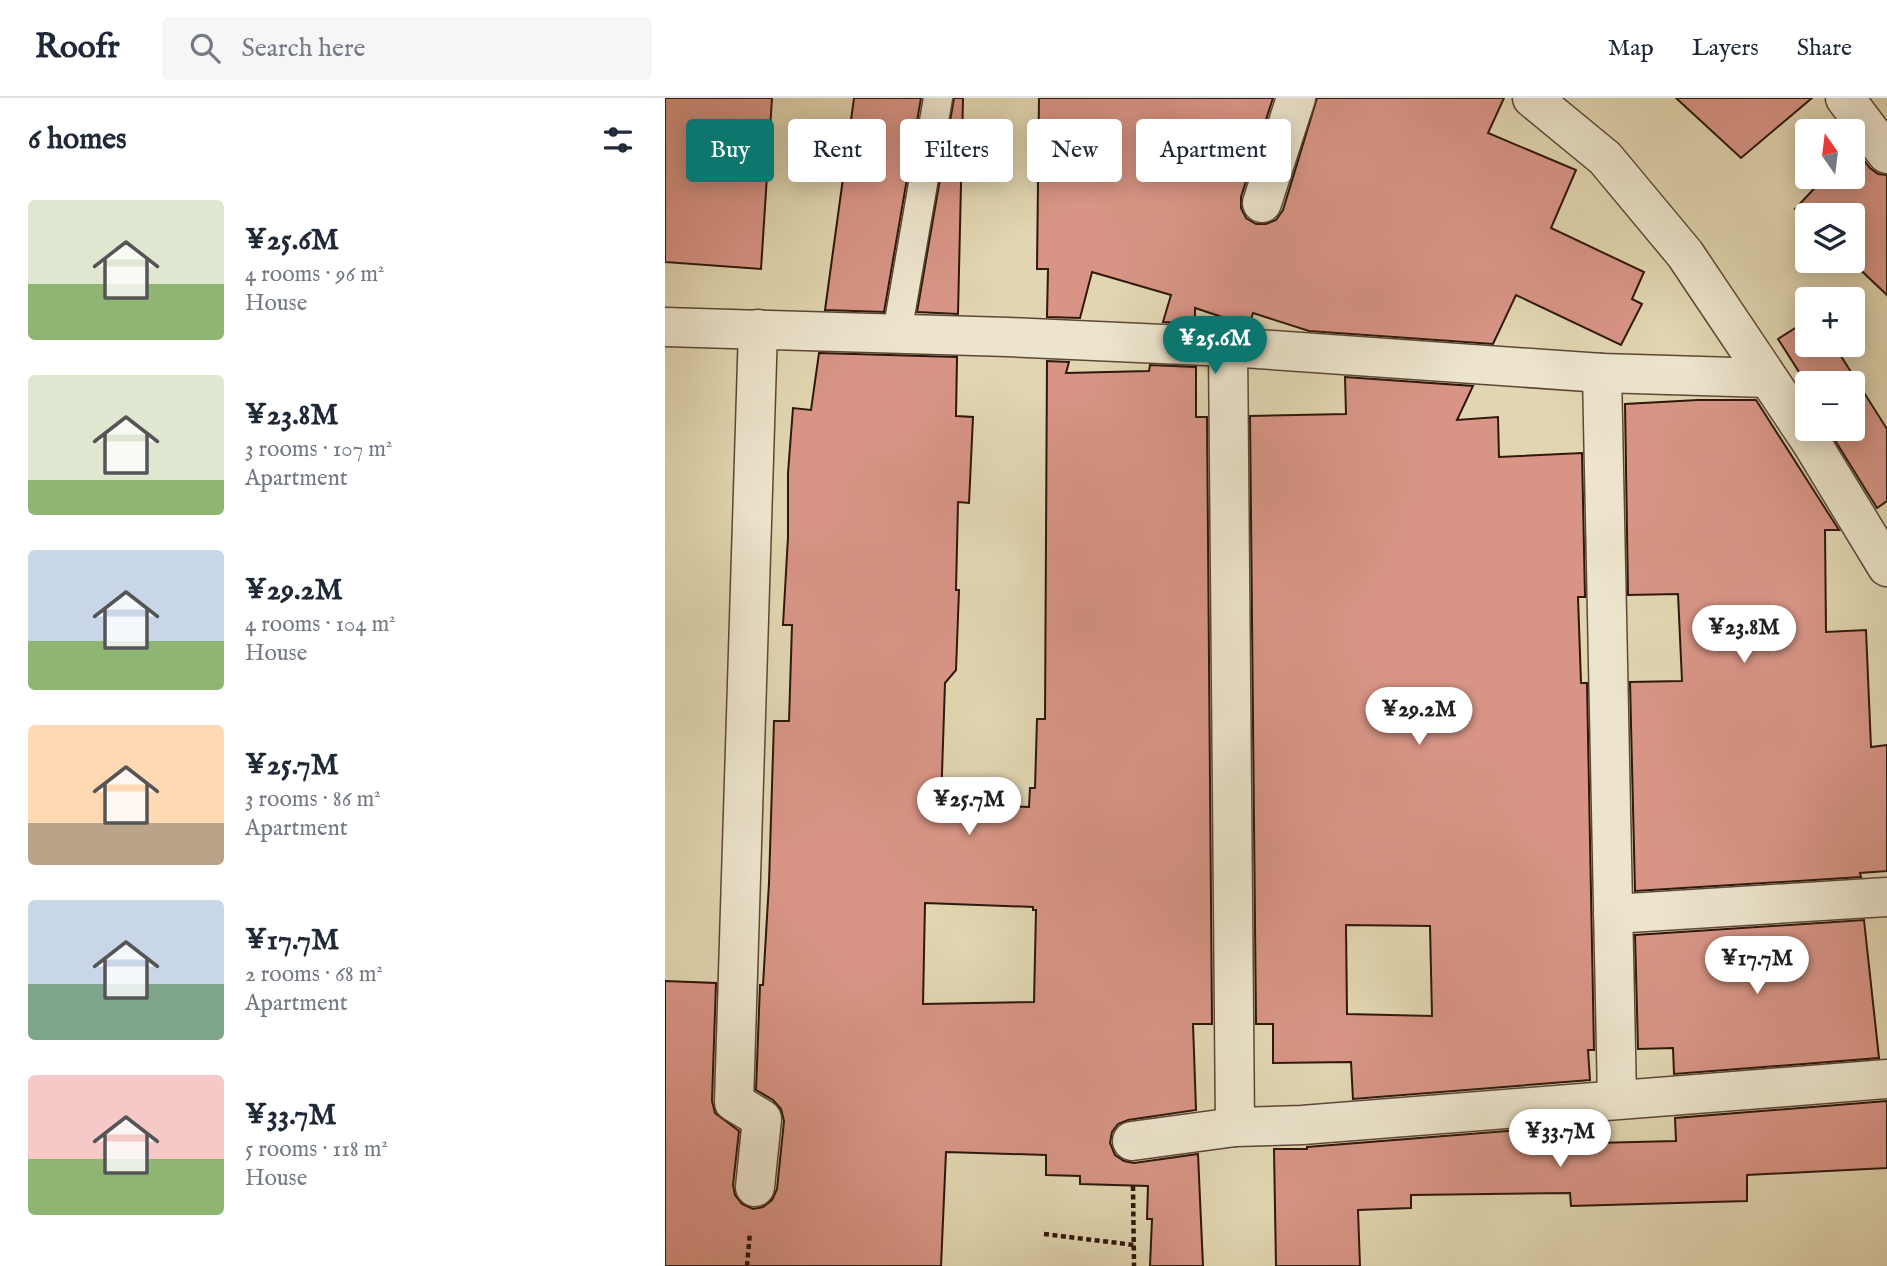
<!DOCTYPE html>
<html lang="en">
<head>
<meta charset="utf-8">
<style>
  body { margin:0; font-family:"IM FELL English",serif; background:#f6f6f7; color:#1f2937; height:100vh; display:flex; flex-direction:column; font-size:26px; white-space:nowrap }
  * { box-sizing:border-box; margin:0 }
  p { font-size:23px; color:#747a83 }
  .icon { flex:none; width:38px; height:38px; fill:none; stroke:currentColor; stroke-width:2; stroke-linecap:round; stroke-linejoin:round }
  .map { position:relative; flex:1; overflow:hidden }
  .sheet { display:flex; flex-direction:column; background:#fff; width:665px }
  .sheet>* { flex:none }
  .hud { position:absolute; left:21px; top:21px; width:665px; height:63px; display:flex; gap:14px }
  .needle { width:46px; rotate:346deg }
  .fabs { position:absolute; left:1130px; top:21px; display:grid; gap:14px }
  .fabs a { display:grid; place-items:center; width:70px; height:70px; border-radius:7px; background:#fff; box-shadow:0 4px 18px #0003; font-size:35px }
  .price { position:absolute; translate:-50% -60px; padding:0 16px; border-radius:24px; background:#fff; color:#222; font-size:23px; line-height:46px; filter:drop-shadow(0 2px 4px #0008) }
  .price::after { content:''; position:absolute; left:50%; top:42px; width:21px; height:16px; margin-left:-10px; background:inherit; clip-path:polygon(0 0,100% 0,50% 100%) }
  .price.current { background:#0f766e; color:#fff }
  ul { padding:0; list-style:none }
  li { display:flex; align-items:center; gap:21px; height:175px; padding:0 28px }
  li span { display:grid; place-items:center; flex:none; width:196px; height:140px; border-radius:7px; color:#555 }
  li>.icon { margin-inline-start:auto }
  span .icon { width:84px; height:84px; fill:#fffc; stroke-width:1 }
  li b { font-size:30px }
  h2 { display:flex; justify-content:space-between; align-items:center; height:84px; padding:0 28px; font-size:30px }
  .pill { padding:0 24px; border-radius:7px; background:#fff; box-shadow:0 4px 18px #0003; font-size:24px; line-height:63px }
  .pill.current { background:#0f766e; color:#fff }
  header { display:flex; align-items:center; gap:42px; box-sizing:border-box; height:98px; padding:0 35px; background:#fff; border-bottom:2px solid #e0e1e3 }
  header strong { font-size:33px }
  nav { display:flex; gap:38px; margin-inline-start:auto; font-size:24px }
  .search { width:490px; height:63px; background:#f6f6f7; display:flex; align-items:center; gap:18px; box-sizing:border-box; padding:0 24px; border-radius:7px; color:#747a83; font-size:26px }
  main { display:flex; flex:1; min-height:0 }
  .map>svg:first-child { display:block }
</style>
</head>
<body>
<header>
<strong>Roofr</strong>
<div class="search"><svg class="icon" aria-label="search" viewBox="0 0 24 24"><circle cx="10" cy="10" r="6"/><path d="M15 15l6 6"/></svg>Search here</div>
<nav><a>Map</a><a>Layers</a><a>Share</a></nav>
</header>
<main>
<section class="sheet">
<h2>6 homes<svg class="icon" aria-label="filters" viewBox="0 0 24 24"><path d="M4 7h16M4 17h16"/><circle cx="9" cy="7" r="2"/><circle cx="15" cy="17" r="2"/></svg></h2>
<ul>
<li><span style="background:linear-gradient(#dfe7d0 60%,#8fb573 0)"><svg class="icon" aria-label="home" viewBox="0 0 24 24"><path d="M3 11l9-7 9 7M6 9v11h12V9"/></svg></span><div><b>¥25.6M</b><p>4 rooms · 96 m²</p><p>House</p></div></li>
<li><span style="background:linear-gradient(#dfe7d0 75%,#8fb573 0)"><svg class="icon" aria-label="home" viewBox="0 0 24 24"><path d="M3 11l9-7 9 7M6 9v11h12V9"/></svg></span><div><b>¥23.8M</b><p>3 rooms · 107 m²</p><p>Apartment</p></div></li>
<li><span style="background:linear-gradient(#c9d6e8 65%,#8fb573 0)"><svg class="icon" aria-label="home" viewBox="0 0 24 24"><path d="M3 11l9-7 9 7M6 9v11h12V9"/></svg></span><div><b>¥29.2M</b><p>4 rooms · 104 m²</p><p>House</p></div></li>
<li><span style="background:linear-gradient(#ffd9b3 70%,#b9a48a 0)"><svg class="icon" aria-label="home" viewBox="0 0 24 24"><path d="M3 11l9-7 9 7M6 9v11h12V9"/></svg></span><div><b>¥25.7M</b><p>3 rooms · 86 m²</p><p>Apartment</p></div></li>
<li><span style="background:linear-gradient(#c9d6e8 60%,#7fa58c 0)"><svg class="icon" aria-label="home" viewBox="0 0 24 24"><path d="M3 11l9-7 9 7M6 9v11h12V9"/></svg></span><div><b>¥17.7M</b><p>2 rooms · 68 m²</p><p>Apartment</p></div></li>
<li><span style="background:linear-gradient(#f6c9c9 60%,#8fb573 0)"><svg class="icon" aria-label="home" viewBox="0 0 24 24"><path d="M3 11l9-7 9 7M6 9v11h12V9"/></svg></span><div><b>¥33.7M</b><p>5 rooms · 118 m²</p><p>House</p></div></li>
</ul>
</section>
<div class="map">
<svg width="1222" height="1168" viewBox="0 0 1222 1168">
  <rect width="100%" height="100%" fill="#e1d6b1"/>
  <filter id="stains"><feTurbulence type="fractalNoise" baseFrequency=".00286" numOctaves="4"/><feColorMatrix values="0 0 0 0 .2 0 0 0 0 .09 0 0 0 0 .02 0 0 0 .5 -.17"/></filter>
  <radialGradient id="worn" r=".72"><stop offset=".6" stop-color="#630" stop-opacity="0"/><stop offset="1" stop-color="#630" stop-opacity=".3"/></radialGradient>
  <g fill="#d89586" stroke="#2f170c" stroke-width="2" fill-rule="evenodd">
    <path d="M0,0H107L96,171L0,164Z"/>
    <path d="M189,0H256L219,214L160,212Z"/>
    <path d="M289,0H298L293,216L252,214Z"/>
    <path d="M374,0H608L576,99V110L581,120L591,126H601L611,122L618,112L652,0H839L823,35L911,72L886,130L979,174L967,201L977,206L956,247L851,197L828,246L644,233L588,215L584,228L530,210V226L498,224L506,197L427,174L415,220L382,219L383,171H372Z"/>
    <path d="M1011,0H1147L1076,60Z"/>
    <path d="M1188,48L1205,70L1213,76L1222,77V197L1186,163H1188V117H1143V123L1130,111L1160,79H1188Z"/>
    <path d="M1143,222V247H1169L1222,331V403L1212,410L1163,331H1188V285H1143V288L1113,241Z"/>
    <path d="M154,255L292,259L291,318L308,319L304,405L293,404L291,492H294L291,572L280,585L276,705L364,709L365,690H370L372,621H380L382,263L404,264L401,275L484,273L485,267L531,269V319H542L547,926H528L531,1012L463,1022L453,1026L447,1034L445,1045L450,1057L459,1063L469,1065L533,1056L538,1168H485L487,1121H482L483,1088L415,1086V1078L381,1077V1057L281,1054L276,1168H0V883L51,885L47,1003L50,1015L74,1033L68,1087L70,1097L77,1106L88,1111L98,1109L107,1102L112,1091L119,1023L116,1011L108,1002L91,992L95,887H98L104,785L109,623H124L127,527H118L123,439V375L128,310L146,312ZM260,805L368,809V812H371L369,904L258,906Z"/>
    <path d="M680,279L808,288L792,322L833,319L834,359L917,355L920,499H913L916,585H922L929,952H923L925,982L688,1001L686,964L608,965V926H591L585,318L681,316ZM681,827L765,828L767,918L682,916Z"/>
    <path d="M1033,302H1091L1174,432H1160L1161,534L1201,532L1206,649L1222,647V773L1195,775L1196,779L970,793L965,584L1017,583L1013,496L963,497L960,306Z"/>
    <path d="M1199,822L1214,960L1009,976L1008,950L973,951L970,837Z"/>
    <path d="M1222,1003V1070L1082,1077V1103L906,1108L905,1095L746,1097V1110L693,1112L695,1168H611L609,1051H642V1049L928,1026L929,1045L1011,1043L1010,1020Z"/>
  </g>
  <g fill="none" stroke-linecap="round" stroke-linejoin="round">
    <defs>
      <path id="service" d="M232,235L273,0"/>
      <g id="minor">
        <path d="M867,0L940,60L1020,156L1146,344L1222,469"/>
        <path d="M1180,0L1222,56"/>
        <path d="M597,105L631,0"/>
        <path d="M0,229L343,239L563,249L937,275L1102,280"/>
        <path d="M563,249L570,1029"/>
        <path d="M937,275L952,1001"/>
        <path d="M948,816L1222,799"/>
        <path d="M467,1043L570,1029L637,1027L1222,981"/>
        <path d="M90,1089L97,1021L69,1004L93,231"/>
      </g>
    </defs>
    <use href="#service" stroke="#5c4735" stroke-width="31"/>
    <use href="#minor" stroke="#5c4735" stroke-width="41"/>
    <g stroke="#2f170c" stroke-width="4.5" stroke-dasharray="5 3.5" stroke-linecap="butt">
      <path d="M468,1088L469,1168"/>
      <path d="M379,1136L469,1147"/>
      <path d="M82,1168L85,1134"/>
    </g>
    <use href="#service" stroke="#ece4cc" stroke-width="28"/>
    <use href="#minor" stroke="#ece4cc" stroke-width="38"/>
  </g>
  <rect width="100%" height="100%" filter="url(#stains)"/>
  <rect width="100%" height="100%" fill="url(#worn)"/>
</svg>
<div class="fabs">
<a><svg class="needle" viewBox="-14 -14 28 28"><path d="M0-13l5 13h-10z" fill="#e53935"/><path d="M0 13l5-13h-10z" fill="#747a83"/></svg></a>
<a><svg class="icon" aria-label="layers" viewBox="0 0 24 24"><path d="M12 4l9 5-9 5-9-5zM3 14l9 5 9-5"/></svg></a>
<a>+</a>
<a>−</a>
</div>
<b class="price current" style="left:550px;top:278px">¥25.6M</b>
<b class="price" style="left:1079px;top:567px">¥23.8M</b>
<b class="price" style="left:754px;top:649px">¥29.2M</b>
<b class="price" style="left:304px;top:739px">¥25.7M</b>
<b class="price" style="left:1092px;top:898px">¥17.7M</b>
<b class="price" style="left:895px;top:1071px">¥33.7M</b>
<div class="hud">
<a class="pill current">Buy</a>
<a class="pill">Rent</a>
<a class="pill">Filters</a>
<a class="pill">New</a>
<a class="pill">Apartment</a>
</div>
</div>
</main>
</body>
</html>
